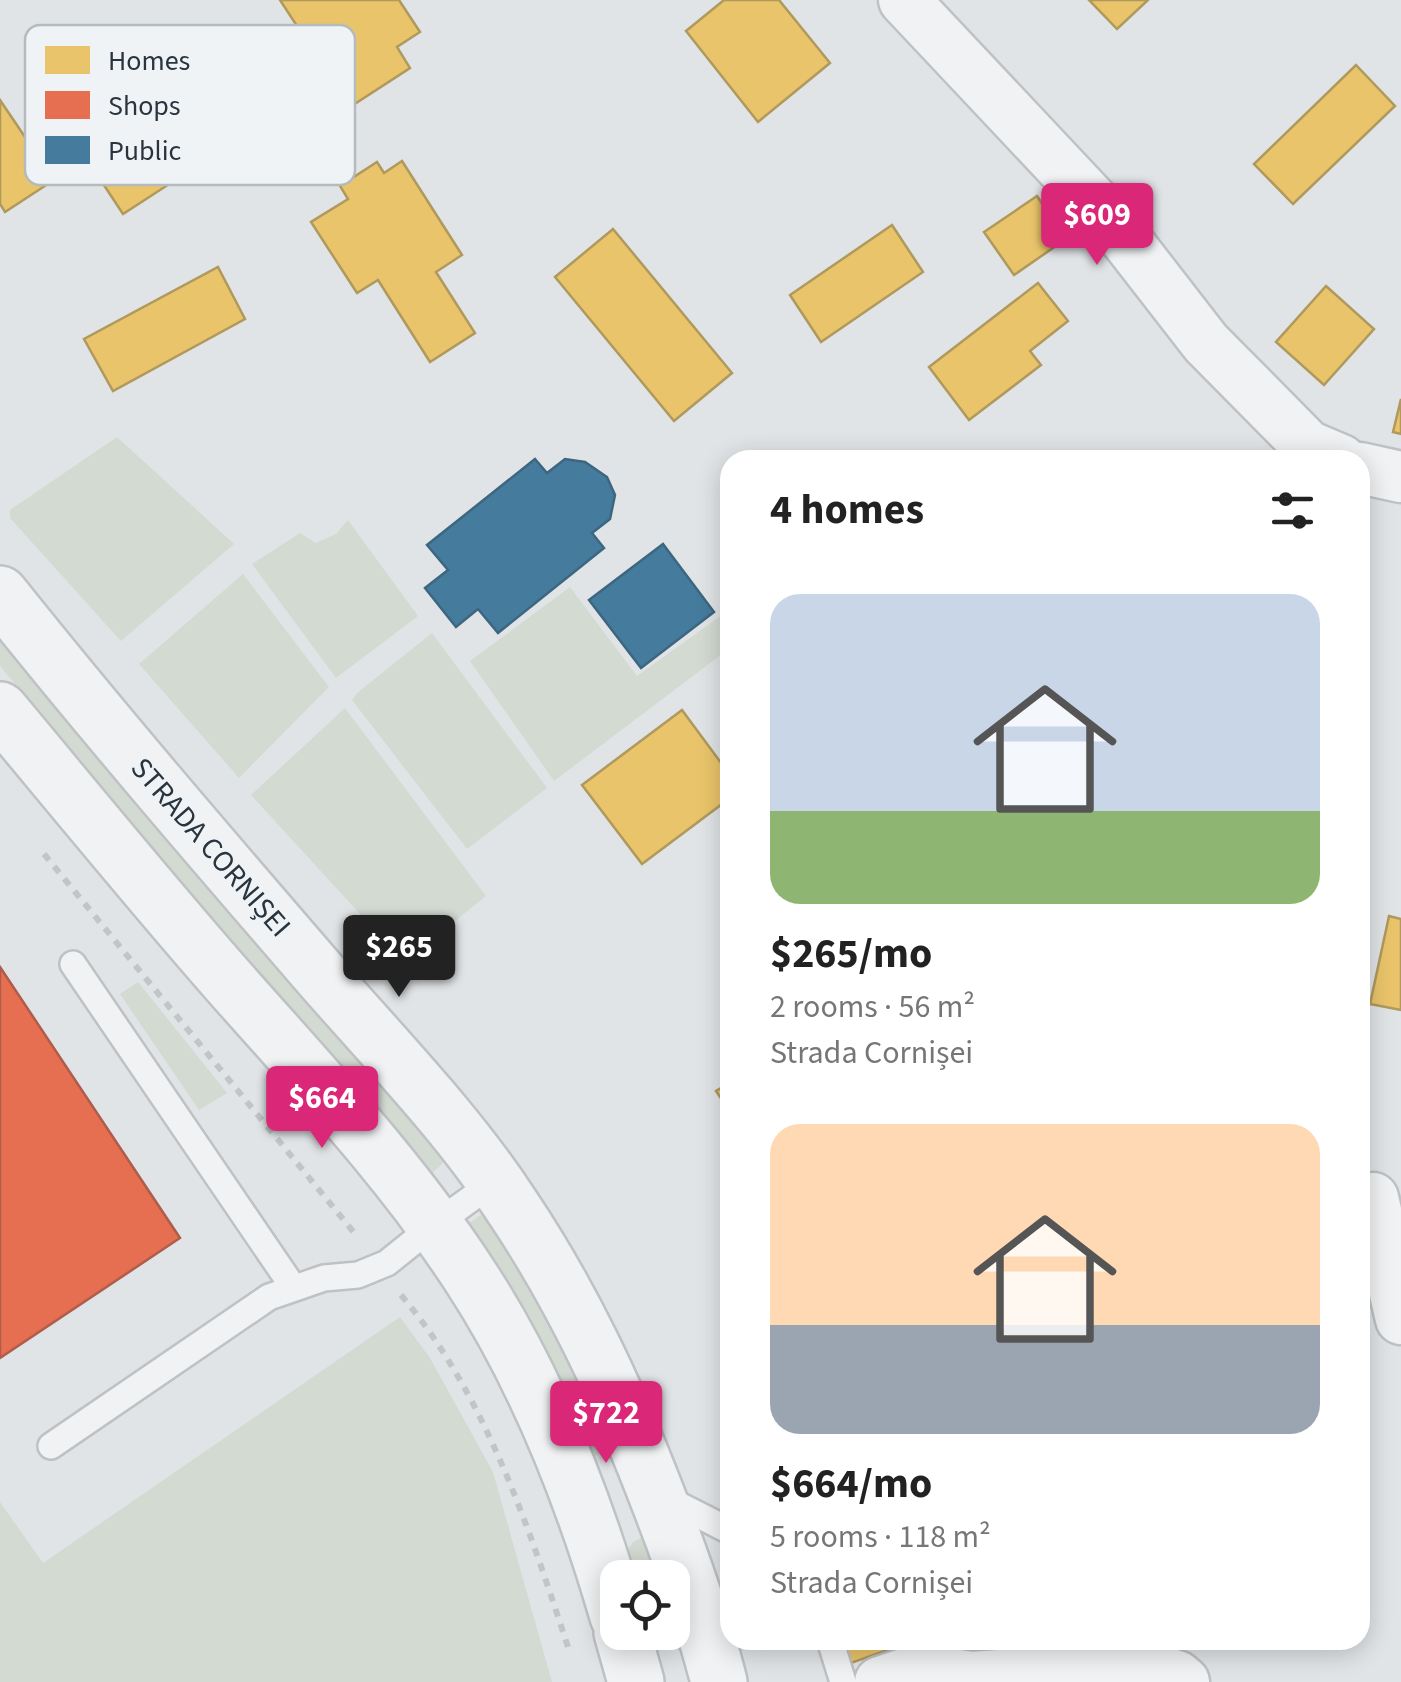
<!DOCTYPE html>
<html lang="en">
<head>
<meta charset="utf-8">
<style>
  body { margin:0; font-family:"Source Sans 3",sans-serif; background:#f2f2f2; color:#222; height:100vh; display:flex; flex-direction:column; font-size:38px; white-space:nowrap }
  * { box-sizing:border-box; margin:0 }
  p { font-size:32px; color:#767676 }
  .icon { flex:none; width:55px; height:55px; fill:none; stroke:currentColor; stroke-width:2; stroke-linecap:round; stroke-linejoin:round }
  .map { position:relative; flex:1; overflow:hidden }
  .side { position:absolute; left:720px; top:450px; width:650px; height:1200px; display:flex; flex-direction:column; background:#fff; border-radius:30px; box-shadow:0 5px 25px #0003 }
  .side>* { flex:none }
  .buttons { position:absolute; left:600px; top:1560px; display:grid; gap:20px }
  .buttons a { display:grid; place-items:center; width:90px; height:90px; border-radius:20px; background:#fff; box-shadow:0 5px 25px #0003; font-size:50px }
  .price { position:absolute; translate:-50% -85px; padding:0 22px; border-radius:10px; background:#db2777; color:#fff; font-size:32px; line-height:65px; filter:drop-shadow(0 2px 5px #0008) }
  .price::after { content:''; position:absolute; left:50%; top:60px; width:30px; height:22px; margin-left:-15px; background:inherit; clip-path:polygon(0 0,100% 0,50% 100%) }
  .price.on { background:#222; color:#fff }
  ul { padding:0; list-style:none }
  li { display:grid; align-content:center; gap:20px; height:530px; padding:0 50px }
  li span { display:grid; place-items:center; height:310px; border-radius:30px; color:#555 }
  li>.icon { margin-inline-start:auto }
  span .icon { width:180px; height:180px; fill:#fffc; stroke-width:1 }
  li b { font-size:42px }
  h2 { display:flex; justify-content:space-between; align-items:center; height:120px; padding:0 50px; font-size:42px }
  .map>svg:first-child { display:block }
</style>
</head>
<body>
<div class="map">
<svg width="1401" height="1682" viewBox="0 0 1401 1682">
  <rect width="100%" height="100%" fill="#e1e4e6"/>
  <g fill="#d3dad2">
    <path d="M117,437L234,544L121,641L10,518V510Z"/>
    <path d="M348,520L418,616L336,678L252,564L300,533L316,543L336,534Z"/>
    <path d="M243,574L329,687L239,778L139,664Z"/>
    <path d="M570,587L637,676L726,612L730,619V648L554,781L470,661Z"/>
    <path d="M4,627L444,1162L428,1177L0,666V630Z"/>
    <path d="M432,633L547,788L467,849L352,700L357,693Z"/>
    <path d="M345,708L486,896L404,962L251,795Z"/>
    <path d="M138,982L227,1093L199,1110L120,994Z"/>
    <path d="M488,1210L541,1289L614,1443L594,1457L462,1228Z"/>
    <path d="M400,1317L430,1358L493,1472L552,1682H0V1502L43,1563Z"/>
    <path d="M643,1537L668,1577H636L628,1550L633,1542Z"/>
  </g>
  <g fill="#e9c46a" stroke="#af995d" stroke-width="2.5">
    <path d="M280,0H399L420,32L397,47L410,68L350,107Z"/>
    <path d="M724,0H779L830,63L758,122L686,31Z"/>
    <path d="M1089,0H1148L1117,29Z"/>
    <path d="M1356,65L1395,106L1293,204L1254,164Z"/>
    <path d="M111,79L177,179L123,214L57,114Z"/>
    <path d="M0,100L54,180L5,212L0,204Z"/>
    <path d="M402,161L462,255L436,272L475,333L430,362L378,280L357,293L311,222L348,199L340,186L377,162L384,173Z"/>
    <path d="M1037,196L1066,239L1014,275L984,232Z"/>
    <path d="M892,225L923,272L821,342L790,295Z"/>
    <path d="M613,229L732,373L674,421L555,277Z"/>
    <path d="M218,267L245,319L113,391L84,339Z"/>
    <path d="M1038,283L1068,321L1030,351L1041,365L969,420L929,367Z"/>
    <path d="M1326,286L1374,329L1324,385L1276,342Z"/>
    <path d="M1401,399V434L1393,432Z"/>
    <path d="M682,710L730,775V798L642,864L582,785Z"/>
    <path d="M1389,916L1401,919V1010L1370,1004Z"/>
    <path d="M730,1083V1112L716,1091Z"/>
    <path d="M842,1640H916L851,1663Z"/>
  </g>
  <path fill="#e76f51" stroke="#ae5d4b" stroke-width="2.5" d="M0,967L180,1238L0,1358Z"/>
  <g fill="#457b9d" stroke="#3d6680" stroke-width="2.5">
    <path d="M535,459L547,473L565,459L585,462L607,477L615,495L610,519L592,533L604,548L498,633L478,609L456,627L425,588L448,570L427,545Z"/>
    <path d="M663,544L714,612L641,668L589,600Z"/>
  </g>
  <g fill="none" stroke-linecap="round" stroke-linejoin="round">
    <defs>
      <g id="service">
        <path d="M73,964L293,1287"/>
        <path d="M51,1446L269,1297L324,1278L358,1275L387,1263L433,1226L494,1182"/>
        <path d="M663,1497L730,1531"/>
        <path d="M830,1640L843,1682"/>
      </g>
      <g id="minor">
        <path d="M904,0L1109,218L1206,343L1308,446L1341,460"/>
        <path d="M1360,468L1401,477"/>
        <path d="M1373,1198L1401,1319"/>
        <path d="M880,1682L919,1669L971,1677L1142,1665L1177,1676L1184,1682"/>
      </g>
      <g id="tertiary">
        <path d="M0,594C103,723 210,847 317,971C383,1047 456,1121 511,1205C571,1294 615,1388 654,1488C679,1552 702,1615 719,1682"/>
        <path d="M0,710C76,801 151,893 230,983C313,1077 401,1170 470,1276C537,1378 584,1499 618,1616"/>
        <path d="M622,1632L636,1682"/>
      </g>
    </defs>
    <use href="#service" stroke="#bfc2c4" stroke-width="30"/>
    <use href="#minor" stroke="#bfc2c4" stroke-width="55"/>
    <use href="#tertiary" stroke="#bfc2c4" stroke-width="60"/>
    <g stroke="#c2c5c7" stroke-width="6" stroke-dasharray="8 8" stroke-linecap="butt">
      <path d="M44,854L356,1235"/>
      <path d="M401,1295C485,1394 528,1525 568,1647"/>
    </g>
    <use href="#service" stroke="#f0f2f3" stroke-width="25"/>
    <use href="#minor" stroke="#f0f2f3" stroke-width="50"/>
    <use href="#tertiary" stroke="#f0f2f3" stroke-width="55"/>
  </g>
  <g text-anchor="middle" stroke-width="10" stroke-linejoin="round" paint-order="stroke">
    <g font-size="30" fill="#29343e" stroke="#eff3f5">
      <text transform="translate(211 847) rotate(49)" y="10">STRADA CORNIȘEI</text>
    </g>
  </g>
  <rect x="25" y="25" width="330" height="160" rx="15" fill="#eff3f5" stroke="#b4babe" stroke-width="2.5"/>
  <rect x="45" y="46" width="45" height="28" fill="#e9c46a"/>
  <rect x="45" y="91" width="45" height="28" fill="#e76f51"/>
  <rect x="45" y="136" width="45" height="28" fill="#457b9d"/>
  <g font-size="28" fill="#29343e">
    <text x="108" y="70">Homes</text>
    <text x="108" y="115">Shops</text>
    <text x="108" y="160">Public</text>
  </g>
</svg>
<div class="buttons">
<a><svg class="icon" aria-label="locate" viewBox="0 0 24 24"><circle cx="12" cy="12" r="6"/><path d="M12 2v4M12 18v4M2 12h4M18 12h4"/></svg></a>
</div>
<b class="price" style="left:1097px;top:268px">$609</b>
<b class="price on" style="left:399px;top:1000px">$265</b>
<b class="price" style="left:322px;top:1151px">$664</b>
<b class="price" style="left:606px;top:1466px">$722</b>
<section class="side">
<h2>4 homes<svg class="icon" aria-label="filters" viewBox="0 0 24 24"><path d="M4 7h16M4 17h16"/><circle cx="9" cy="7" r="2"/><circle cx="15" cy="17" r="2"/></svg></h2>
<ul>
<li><span style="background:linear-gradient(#c9d6e8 70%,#8fb573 0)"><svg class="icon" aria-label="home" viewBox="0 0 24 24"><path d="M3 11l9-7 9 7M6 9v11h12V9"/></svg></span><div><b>$265/mo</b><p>2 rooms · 56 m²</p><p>Strada Cornișei</p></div></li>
<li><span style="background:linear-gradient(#ffd9b3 65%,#9aa5b1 0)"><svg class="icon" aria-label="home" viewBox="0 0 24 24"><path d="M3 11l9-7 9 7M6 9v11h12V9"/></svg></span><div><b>$664/mo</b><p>5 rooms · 118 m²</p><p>Strada Cornișei</p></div></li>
</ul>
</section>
</div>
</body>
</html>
